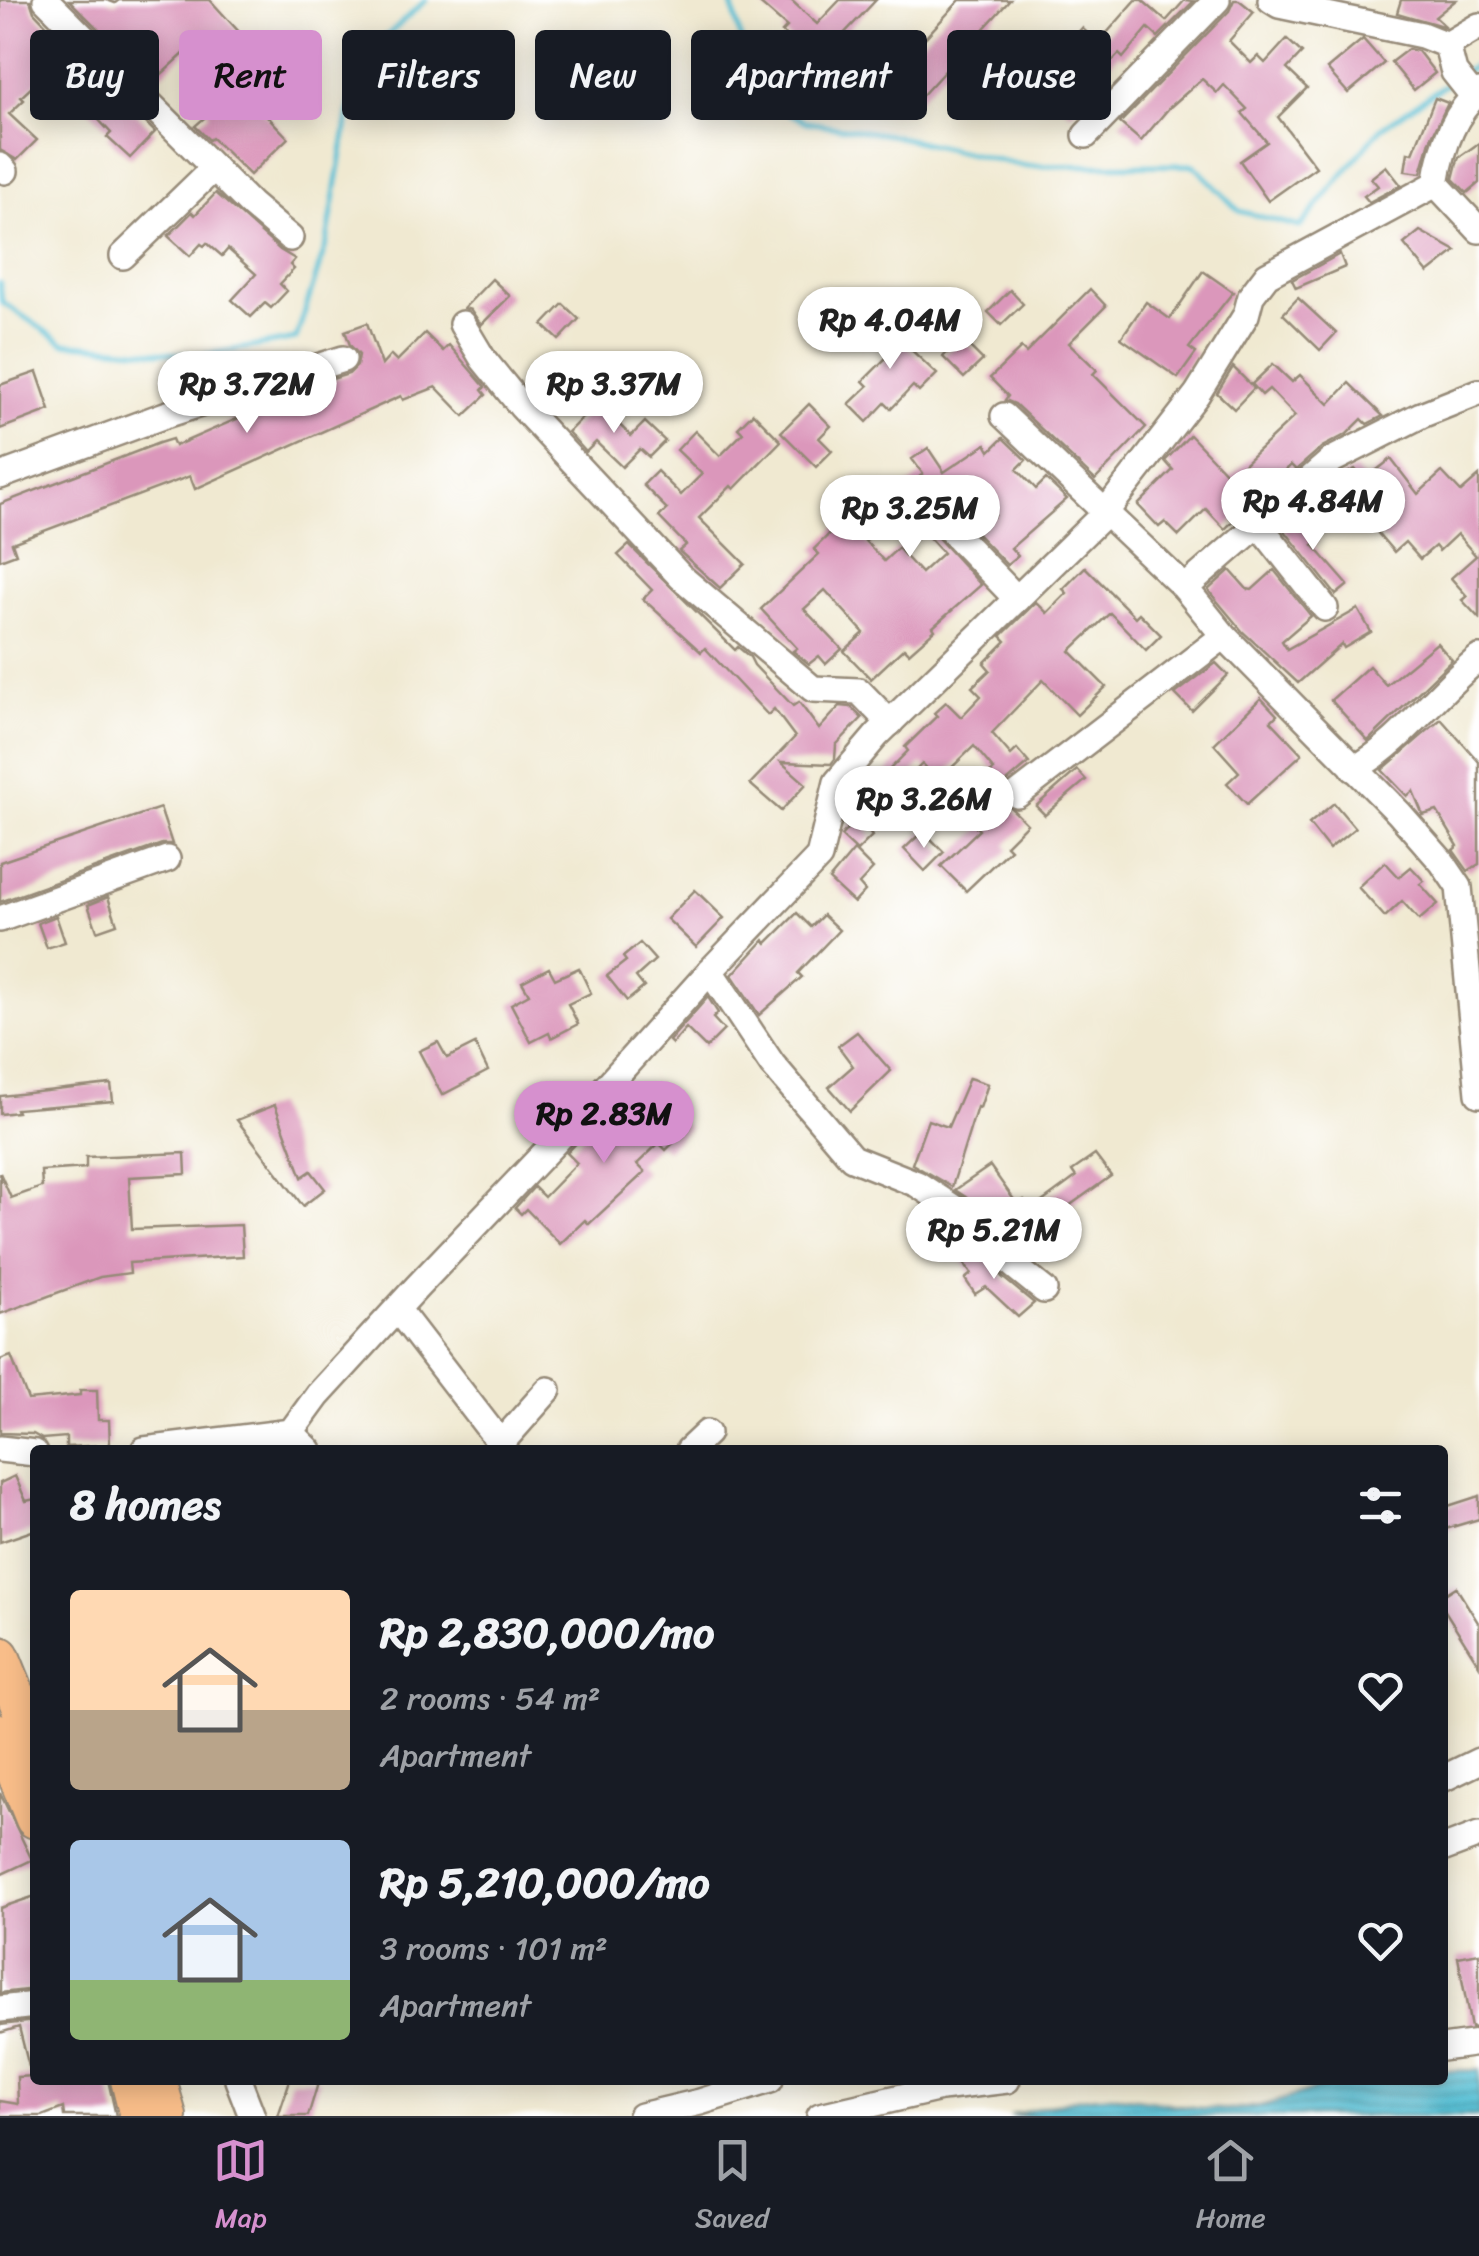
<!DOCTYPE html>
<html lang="en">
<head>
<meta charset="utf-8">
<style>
  body { margin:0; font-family:Sriracha,sans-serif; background:#20242c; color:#f1f3f6; height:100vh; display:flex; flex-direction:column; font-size:38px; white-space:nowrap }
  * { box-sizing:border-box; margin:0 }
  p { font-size:32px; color:#9ea1a6 }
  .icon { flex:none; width:55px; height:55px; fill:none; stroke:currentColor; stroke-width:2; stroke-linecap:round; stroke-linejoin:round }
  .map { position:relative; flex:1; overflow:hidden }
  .details { position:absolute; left:30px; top:1445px; width:1418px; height:640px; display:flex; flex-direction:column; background:#171b24; border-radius:10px; box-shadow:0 5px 25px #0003 }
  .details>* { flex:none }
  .hud { position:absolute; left:30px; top:30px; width:1420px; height:90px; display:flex; gap:20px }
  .price { position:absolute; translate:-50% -85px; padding:0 22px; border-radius:35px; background:#fff; color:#222; font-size:32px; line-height:65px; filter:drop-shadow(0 2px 5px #0008) }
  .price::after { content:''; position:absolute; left:50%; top:60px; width:30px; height:22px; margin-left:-15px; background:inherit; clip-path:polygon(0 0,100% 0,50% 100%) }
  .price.active { background:#d690ce; color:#111 }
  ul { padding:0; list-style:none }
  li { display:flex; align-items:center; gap:30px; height:250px; padding:0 40px }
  li span { display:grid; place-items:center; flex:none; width:280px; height:200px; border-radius:10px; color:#555 }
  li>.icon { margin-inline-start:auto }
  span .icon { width:120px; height:120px; fill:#fffc; stroke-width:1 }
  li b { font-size:42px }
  h2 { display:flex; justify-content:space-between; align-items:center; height:120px; padding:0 40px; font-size:42px }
  .chip { padding:0 35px; border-radius:10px; background:#171b24; box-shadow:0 5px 25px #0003; font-size:35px; line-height:90px }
  .chip.active { background:#d690ce; color:#111 }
  .tab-bar { display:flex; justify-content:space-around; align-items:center; height:140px; border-top:2px solid #363941; background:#171b24; font-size:28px; color:#9ea1a6 }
  .tab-bar a { display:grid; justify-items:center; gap:5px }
  .tab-bar .active { color:#d690ce }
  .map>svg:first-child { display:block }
</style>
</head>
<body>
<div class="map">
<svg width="1479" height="2116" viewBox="0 0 1479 2116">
  <defs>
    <pattern id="water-rules" width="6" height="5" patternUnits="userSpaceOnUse" patternTransform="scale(2.5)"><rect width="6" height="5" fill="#58c0d5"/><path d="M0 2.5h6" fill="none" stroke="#4a9cac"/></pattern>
  </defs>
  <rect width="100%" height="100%" fill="#fff"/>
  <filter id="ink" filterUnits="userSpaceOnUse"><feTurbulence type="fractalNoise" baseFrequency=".01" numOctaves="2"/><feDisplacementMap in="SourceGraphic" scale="20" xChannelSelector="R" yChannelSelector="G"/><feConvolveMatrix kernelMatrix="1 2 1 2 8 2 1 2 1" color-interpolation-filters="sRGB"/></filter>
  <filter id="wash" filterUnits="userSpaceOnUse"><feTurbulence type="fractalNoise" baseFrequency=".0048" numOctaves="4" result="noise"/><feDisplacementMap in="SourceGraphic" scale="40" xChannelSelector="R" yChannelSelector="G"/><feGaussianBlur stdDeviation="2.25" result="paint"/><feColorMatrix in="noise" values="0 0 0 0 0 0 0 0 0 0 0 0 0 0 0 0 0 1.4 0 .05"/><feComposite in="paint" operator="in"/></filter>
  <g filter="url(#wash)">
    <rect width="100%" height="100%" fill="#f0e9d1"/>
    <path fill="url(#water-rules)" stroke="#4a757a" stroke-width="2.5" d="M1479,2070V2116H1010C1044,2107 1080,2094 1116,2096C1157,2099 1197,2112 1238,2109C1272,2107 1302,2091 1335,2084C1369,2076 1407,2080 1442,2080L1443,2071Z"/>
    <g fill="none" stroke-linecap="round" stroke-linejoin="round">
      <g stroke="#58c0d5" stroke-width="5">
        <path d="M731,0L755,96L806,122L890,135L1024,166L1194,165L1239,211L1300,227L1381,128L1449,82"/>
        <path d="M1462,73L1479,63"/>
        <path d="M0,283L2,302L63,343L199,356L296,339L327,242L357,63L426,0"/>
      </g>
    </g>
    <g id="blocks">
      <g fill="#db97bb">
        <path d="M0,0H30L34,12L133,115L135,112L155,132L130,158L107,137L111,133L80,100L77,102L48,72L21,97L24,100L9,114L37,140L17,160L0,150Z"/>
        <path d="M69,0H107L115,3L119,0H210L240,33L215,56L200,39L152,83Z"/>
        <path d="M756,0H791L817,24L840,0H876L839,39L872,70L846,96L822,73L824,70L782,32L787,27Z"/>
        <path d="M960,0H1010L907,112L880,87Z"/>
        <path d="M1136,0H1142L1166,21L1185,0L1194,1L1158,37L1148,28L1123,58L1119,54L1086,89L1089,92L1071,113L1034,81L1082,28L1098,43Z"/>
        <path d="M1234,0H1239L1254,12L1229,41L1251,63L1258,56L1265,63L1287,39L1302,53L1287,69L1307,88L1278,117L1316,167L1268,201L1240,161L1267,142L1242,113L1247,109L1224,85L1217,93L1202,79L1169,108L1141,141L1120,123L1229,11Z"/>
        <path d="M1401,0H1456L1435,17L1446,27L1397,13Z"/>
        <path d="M1363,39L1384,63L1348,93L1327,69Z"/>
        <path d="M1408,49L1418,51L1435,73L1414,90L1391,62Z"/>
        <path d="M230,77L288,138L250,175L212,138L209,140L195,126L210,113L201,104Z"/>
        <path d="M1435,98L1448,103L1430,141L1421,173L1405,171L1408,152L1413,153Z"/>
        <path d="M1479,143V183L1467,193L1453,179L1457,163L1459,157Z"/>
        <path d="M1386,166L1401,185L1369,202L1364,196L1378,186L1371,178Z"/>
        <path d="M216,193L280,250L295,259L290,265L294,269L280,284L287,291L271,308L265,303L251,317L232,300L256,274L228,249L222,256L207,243L204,246L201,244L190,256L168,236L192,212L195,215Z"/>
        <path d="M1420,231L1456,251L1428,273L1404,244Z"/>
        <path d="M1340,254L1345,267L1296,288L1292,280Z"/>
        <path d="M1203,271L1233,292L1189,348L1196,353L1178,378L1121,338L1146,302L1170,319Z"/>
        <path d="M492,279L510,296L481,325L471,310L464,308Z"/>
        <path d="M1090,289L1106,306L1069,343L1097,370L1093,374L1146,427L1095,480L1015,404L1005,400L1008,396L990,378L1021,348L1026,353Z"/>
        <path d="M1010,290L1023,304L1001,325L988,312Z"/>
        <path d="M1298,298L1336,333L1320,350L1283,314Z"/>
        <path d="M563,304L579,319L559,340L543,325Z"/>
        <path d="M872,313L937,374L919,392L913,386L891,409L885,403L867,422L849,404L868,386L863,381L890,354L860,324Z"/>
        <path d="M367,323L382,365L391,355L397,361L425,333L443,351L449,345L485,387L482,390L486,395L464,416L436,387L403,400L401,396L195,489L190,476L12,543L16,554L0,560V504L159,443L172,439L175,446L319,383L349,374L357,366L359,355L350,345L345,331Z"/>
        <path d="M961,338L983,360L964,378L943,357Z"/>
        <path d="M1273,364L1292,382L1300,375L1329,404L1349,383L1383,416L1367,424L1362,419L1347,434L1322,447L1296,470L1291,465L1225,529L1206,509L1179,536L1165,522L1159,527L1138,505L1173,470L1165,461L1190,435L1230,477L1295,416L1269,389L1262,395L1252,384Z"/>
        <path d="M1233,367L1254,388L1234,409L1217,393Z"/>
        <path d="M37,372L50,410L0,429V385Z"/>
        <path d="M597,403L631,436L645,422L665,441L649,457L640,449L622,467L596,442L586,452L568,432Z"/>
        <path d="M809,404L831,426L819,438L832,451L816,467L781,432Z"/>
        <path d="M753,413L781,441L734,489L731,486L699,518L745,564L720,588L679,551L686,545L659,517L667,509L643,485L657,471L681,495L702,474L677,450L695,431L720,456L743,433L738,428Z"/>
        <path d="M1003,438L1026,460L1017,469L1036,489L1046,479L1067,499L1011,548L1018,556L1007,565L976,533L995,515L978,497L955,512L939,508L929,518V528L981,585L933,627L935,630L909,653L904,648L871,679L844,651L864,633L825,590L804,609L842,649L826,664L819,656L809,664L793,651L797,648L761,609L819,554L814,549L863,501L884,523L865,541L884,561L898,548L921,573L943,553L924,532L917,539L899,520L916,504L904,489L923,474L912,459L928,448L944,472L986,444L990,451Z"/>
        <path d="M1391,459L1418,494L1442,472L1461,492L1479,476V618L1462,600L1467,596L1451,578L1476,556L1457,534L1439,551L1435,546L1420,559L1405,542L1394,552L1346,496L1351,492L1339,477L1355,469L1364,480Z"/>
        <path d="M1294,514L1318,541L1313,545L1348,585L1336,595L1281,526Z"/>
        <path d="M629,545L735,650L738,647L750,657L754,665L793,706L799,702L819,729L840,706L851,707L862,718L836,745L835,759L831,764L781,762L806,784L781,811L750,784L795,737L774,709L768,715L705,648L701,652L643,599L652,590L618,555Z"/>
        <path d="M1085,567L1135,617L1139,613L1161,635L1146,650L1110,613L1070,651L1106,687L1077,715L1043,680L992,733L1011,755L1017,749L1029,763L995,792L1027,824L1006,845L1010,849L966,891L941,866L979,830L956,805V799L994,770L974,746L938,781L922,764L890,797L892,799L884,808L886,810L868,831L872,836L857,851L841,836L863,810L852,800L871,780L875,784L908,751L905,747L937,716L934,713L946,702L961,717L981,696L972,687L990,670L984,663L1006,641L1001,636L1036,602L1047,613L1067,593L1063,589Z"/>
        <path d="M1230,570L1247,589L1252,590L1274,570L1311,616L1282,641L1287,649L1358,609L1371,632L1344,648L1342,644L1298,683L1243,632L1208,590Z"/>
        <path d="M1437,643L1452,660L1368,741L1331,700L1369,666L1386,685Z"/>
        <path d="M1216,663L1228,675L1192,711L1175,694Z"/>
        <path d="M1261,698L1277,715L1271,721L1302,754L1247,804L1227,783L1239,772L1214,744Z"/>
        <path d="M1441,719L1479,762V864L1468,871L1453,850L1458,846L1437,811L1423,815L1413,791L1407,796L1382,770Z"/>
        <path d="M1077,770L1086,780L1045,815L1036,806Z"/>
        <path d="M1334,803L1355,828L1329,849L1309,824Z"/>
        <path d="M160,808L172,844H162L0,902V862Z"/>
        <path d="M923,831L944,852L925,871L904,849Z"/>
        <path d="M854,850L873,869L859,884L865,891L854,903L829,880Z"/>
        <path d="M1385,862L1399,877L1411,867L1424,881L1420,884L1438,904L1419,920L1402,901L1385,917L1358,887Z"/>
        <path d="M695,890L724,918L696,947L667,919Z"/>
        <path d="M108,897L117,924L97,931L88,905Z"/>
        <path d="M797,913L811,927L823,915L839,930L798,973L802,977L759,1015L732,975L764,940L767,943Z"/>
        <path d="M56,916L65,942L47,948L38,923Z"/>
        <path d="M640,943L655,960L636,977L644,987L627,1001L607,976L626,961L623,957Z"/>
        <path d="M549,968L555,979L579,968L591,993L568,1004L578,1024L551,1038L549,1033L531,1042L511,1004L529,994L522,982Z"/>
        <path d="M708,997L718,1013L713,1018L724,1030L706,1048L686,1028L672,1044L669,1041Z"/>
        <path d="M857,1032L891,1071L850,1111L829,1087L853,1066L838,1046Z"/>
        <path d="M438,1042L447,1058L475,1044L488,1071L442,1095L419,1051Z"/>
        <path d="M969,1078L988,1084L980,1108L977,1107L952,1187L912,1164L928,1120L948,1127Z"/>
        <path d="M111,1084L113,1101L16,1109L17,1112L0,1114V1096Z"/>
        <path d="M636,1092L652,1107L660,1099L689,1128L666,1150L659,1143L637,1164L645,1172L589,1224L585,1220L560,1244L526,1209L521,1214L515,1208L534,1187L544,1197L577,1163L567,1153L603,1115L608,1120Z"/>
        <path d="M275,1105L302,1177L311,1171L325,1189L303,1206L237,1120Z"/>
        <path d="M185,1153L186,1174L129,1177L132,1229L241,1225L243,1256L129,1263L130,1273L100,1277L0,1314V1173L11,1198L42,1187L41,1171L86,1168V1157Z"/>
        <path d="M1095,1155L1111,1176L1069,1206L1075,1213L1046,1233L1052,1242L1029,1257L1001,1220L955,1190L990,1166L1017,1204L1024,1200L1031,1210L1076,1177L1072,1171Z"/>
        <path d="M981,1246L1002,1277L1034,1303L1018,1317L986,1287L975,1294L965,1279L971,1274L962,1260Z"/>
        <path d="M11,1356L28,1400L80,1395V1390H97L98,1420H109L110,1445L66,1447V1437L42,1439L33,1434L0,1433V1360Z"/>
        <path d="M15,1476L26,1501L35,1499V1530L0,1542V1483Z"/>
        <path d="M1479,1496V1519L1442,1530V1508Z"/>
        <path d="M1456,1587L1479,1624V1665L1442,1606V1596Z"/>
        <path d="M0,1793L32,1860L0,1875Z"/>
        <path d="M35,1896V1989L0,1993V1908Z"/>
        <path d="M1479,1953V2027L1471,2028L1458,1957Z"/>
        <path d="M35,2021V2070L30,2071L19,2027L0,2033V2025Z"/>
        <path d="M35,2076V2080H108L116,2116H64L63,2108L42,2116H0V2101L18,2104L17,2077Z"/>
        <path d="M290,2080H319L308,2116H278Z"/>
      </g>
    </g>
  </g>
  <g filter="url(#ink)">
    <use href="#blocks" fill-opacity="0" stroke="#968a78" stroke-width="2.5"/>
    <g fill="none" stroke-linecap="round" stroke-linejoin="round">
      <defs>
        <g id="minor">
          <path d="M46,0L251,205L290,238"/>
          <path d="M1271,0L1279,5L1422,35L1447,45L1454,72L1473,96"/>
          <path d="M1447,45L1479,26"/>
          <path d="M1086,135L1217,0"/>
          <path d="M0,166L5,171"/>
          <path d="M1436,184L1479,230"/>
          <path d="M123,256L214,168"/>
          <path d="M462,324L483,359L522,407L681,577L813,689L859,691L890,723"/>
          <path d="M1004,416L1185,588L1224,636L1399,813L1442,862L1459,887L1479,1094"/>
          <path d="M0,476L165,415L343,359"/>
          <path d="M944,523L1017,599"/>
          <path d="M1260,526L1325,608"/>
          <path d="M1185,588L1332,460L1421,415L1479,392"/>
          <path d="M1354,769C1403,742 1435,693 1479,658"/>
          <path d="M1017,795L1224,636"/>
          <path d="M0,919L167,859"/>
          <path d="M710,971L772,1064L852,1158L917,1184L992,1233L1013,1265L1044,1290"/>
          <path d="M397,1309L501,1444"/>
          <path d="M291,1432L309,1450"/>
          <path d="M0,1449L35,1453"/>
          <path d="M144,1450L291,1432L318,1395L417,1287L580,1116L710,971L819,857L837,782L877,735L1104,514L1197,394L1246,315L1251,296L1267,275L1436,184C1441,152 1453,114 1479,92"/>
          <path d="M495,1450L548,1390"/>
          <path d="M689,1450L707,1433"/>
          <path d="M1442,1779L1479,1761"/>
          <path d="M1442,1849L1479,1835"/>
          <path d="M0,2009L35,2005"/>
          <path d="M1442,2048L1479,2043"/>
          <path d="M238,2080L252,2116"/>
          <path d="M641,2116L700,2102L770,2080"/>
          <path d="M820,2116L941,2088L1007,2080"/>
        </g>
        <g id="highway">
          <path d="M0,1656L35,1742"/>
          <path d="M0,1733L35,1819"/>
          <path d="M130,2080L139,2116"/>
          <path d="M157,2080L167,2116"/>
        </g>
      </defs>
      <use href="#minor" stroke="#968a78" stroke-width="30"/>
      <use href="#highway" stroke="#968a78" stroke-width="42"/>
      <use href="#minor" stroke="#fff" stroke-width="25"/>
      <use href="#highway" stroke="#f8bd89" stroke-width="38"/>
    </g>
  </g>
</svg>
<b class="price" style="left:890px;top:372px">Rp 4.04M</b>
<b class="price" style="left:247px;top:436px">Rp 3.72M</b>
<b class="price" style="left:614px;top:436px">Rp 3.37M</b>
<b class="price" style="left:1313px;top:553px">Rp 4.84M</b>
<b class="price" style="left:910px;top:560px">Rp 3.25M</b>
<b class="price" style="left:924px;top:851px">Rp 3.26M</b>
<b class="price active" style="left:604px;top:1166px">Rp 2.83M</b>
<b class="price" style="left:994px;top:1282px">Rp 5.21M</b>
<div class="hud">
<a class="chip">Buy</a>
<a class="chip active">Rent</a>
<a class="chip">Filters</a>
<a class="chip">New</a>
<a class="chip">Apartment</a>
<a class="chip">House</a>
</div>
<section class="details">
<h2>8 homes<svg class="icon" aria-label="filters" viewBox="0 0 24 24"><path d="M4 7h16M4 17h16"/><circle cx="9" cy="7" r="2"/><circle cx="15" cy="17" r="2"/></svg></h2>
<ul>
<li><span style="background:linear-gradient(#ffd9b3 60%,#b9a48a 0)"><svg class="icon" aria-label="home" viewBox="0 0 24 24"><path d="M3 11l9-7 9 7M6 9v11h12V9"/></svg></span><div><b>Rp 2,830,000/mo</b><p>2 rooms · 54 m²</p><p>Apartment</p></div><svg class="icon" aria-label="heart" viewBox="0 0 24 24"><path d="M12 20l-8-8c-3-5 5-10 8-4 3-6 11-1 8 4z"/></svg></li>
<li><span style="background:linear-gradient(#a9c7e8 70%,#8fb573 0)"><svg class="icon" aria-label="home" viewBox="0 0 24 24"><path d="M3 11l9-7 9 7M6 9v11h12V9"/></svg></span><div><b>Rp 5,210,000/mo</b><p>3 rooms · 101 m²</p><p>Apartment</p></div><svg class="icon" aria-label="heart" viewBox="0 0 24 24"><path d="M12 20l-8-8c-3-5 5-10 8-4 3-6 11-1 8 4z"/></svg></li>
</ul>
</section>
</div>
<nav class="tab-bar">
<a class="active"><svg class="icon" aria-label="map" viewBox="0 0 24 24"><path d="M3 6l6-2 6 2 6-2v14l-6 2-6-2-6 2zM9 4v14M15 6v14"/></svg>Map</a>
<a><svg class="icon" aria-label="saved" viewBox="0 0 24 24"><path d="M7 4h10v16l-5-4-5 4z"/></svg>Saved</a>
<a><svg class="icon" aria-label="home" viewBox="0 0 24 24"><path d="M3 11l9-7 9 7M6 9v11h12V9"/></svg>Home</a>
</nav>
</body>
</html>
